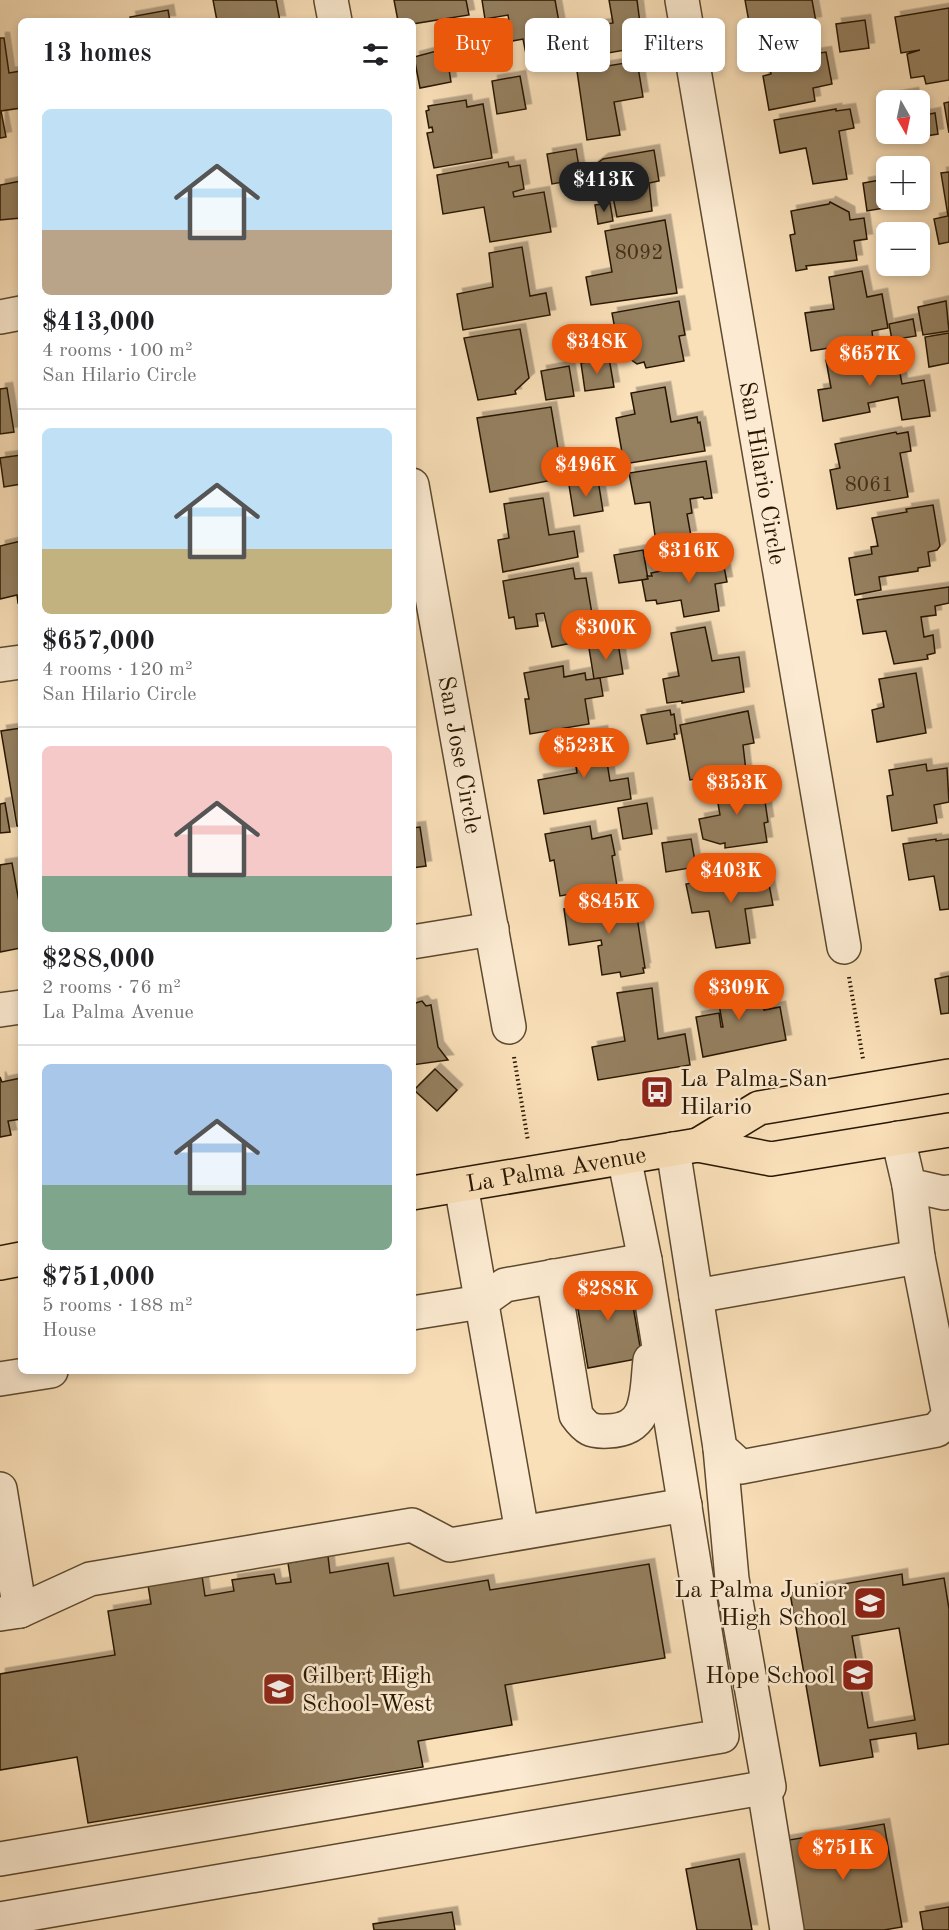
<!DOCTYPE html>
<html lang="en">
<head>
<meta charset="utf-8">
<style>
  body { margin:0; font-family:"Old Standard TT",serif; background:#f6f6f6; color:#202124; height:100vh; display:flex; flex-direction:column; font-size:22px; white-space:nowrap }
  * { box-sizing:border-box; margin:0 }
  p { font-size:20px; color:#757577 }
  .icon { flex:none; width:33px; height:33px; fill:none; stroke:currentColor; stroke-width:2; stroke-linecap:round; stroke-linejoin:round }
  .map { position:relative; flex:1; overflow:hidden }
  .details { position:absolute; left:18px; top:18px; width:398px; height:1356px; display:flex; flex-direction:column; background:#fff; border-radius:9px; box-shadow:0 3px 9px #0003 }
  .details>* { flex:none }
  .hud { position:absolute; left:434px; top:18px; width:424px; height:54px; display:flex; gap:12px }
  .needle { width:39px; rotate:171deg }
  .controls { position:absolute; left:876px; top:90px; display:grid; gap:12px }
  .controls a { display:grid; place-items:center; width:54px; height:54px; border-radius:9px; background:#fff; box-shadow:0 3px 9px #0003; font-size:30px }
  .price { position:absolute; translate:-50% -51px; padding:0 14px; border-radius:21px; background:#ea580c; color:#fff; font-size:20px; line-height:39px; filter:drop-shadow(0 2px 3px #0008) }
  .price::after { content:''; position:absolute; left:50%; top:36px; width:18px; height:14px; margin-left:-9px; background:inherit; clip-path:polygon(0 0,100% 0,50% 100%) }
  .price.selected { background:#222; color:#fff }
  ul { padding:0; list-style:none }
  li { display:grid; align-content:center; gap:12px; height:318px; padding:0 24px }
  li+li { border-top:2px solid #e0e0e0 }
  li span { display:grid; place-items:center; height:186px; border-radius:9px; color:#555 }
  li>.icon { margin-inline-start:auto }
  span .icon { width:108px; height:108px; fill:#fffc; stroke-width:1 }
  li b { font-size:26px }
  h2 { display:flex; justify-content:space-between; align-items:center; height:72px; padding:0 24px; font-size:26px }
  .chip { padding:0 21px; border-radius:9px; background:#fff; box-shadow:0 3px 9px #0003; font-size:21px; line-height:54px }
  .chip.selected { background:#ea580c; color:#fff }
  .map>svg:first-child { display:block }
</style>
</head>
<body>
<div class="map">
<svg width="949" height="1930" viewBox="0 0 949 1930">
  <defs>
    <filter id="shadow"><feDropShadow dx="5.5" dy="-5.5" stdDeviation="0" flood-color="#0004"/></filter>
  </defs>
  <rect width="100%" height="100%" fill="#fae0b9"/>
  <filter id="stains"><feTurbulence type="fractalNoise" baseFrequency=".00333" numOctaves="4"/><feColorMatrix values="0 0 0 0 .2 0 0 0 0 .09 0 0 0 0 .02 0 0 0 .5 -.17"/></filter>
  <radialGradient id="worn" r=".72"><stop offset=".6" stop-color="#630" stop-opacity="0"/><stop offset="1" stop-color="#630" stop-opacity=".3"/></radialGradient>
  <g fill="#958060" stroke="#281700" stroke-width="1.5" fill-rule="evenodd" filter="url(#shadow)">
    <path d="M213,0H276L280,21H217Z"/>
    <path d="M394,0H466L469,15L412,24V21H398Z"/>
    <path d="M482,0H555L561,33L550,35L553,49L526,54L523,39L512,41L508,15L485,19Z"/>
    <path d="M609,0H637L643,47L590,56L591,61L577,64L572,39L578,38L576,29L613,23Z"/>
    <path d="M745,0H812L816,22L751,33Z"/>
    <path d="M949,8V80L926,84L924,76L911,78L907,54L920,50L901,53L895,17Z"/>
    <path d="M168,10L170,21H131L130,17Z"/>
    <path d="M865,20L869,48L840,52L836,24Z"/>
    <path d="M0,38H4L9,73L21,71V108L1,111L6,137L0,138Z"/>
    <path d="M805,45L807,55L826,52L832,84L813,88L815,101L769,110L763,76L771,74L767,52Z"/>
    <path d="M444,49L446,51L451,82L420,88L414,57Z"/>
    <path d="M637,61L643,97L614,102L620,135L587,140L577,71Z"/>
    <path d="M520,76L526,109L497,114L492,81Z"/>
    <path d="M913,93L914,100H886V110L885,98Z"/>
    <path d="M466,100L467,107L483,104L492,158L434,168L427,133L433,132L432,127L429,128L426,111L429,110L428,106Z"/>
    <path d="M949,102V133L944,103Z"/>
    <path d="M836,109V111L850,109L854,128L839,131L847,179L813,184L806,148L780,153L774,120Z"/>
    <path d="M935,113L938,134L919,137L920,116Z"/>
    <path d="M576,149L581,179L552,184L547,154Z"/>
    <path d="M654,150L659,181L649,183L652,211L617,217L612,192L588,197L587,193L577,184V180L581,179L580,173L583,172L582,169L591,168L603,159Z"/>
    <path d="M508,162L509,167L520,165L524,189L513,192L514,197L544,192L551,232L490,242L484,207L443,214L437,175Z"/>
    <path d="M949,172V242L939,244L934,219L948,216L941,173Z"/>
    <path d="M886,179V200H895L896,206L867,211L863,183Z"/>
    <path d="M21,181V218L0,220V185Z"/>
    <path d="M830,202L849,212L850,220L864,218L867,239L854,241L857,260L806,266L807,269L796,271L790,235L795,234L791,211L829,204Z"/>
    <path d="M610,203L613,221L598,224L595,205Z"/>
    <path d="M665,220L677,293L591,305L586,277L612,272L605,231Z"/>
    <path d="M522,247L530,296L546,293L550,315L463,330L457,294L493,287L489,253Z"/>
    <path d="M862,271L867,297L882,294L888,328L872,331L873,341L811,351L805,313L834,309L829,277Z"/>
    <path d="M679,301L685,335L679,336L684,361L646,368L644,362L637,364L626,356L624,345L618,346L612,313Z"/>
    <path d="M946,301L949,331L923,335L918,307Z"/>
    <path d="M913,319L916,336L892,340L889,324Z"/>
    <path d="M520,329L529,378L515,391L516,394L478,400L464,338Z"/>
    <path d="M949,333V363L929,367L925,337Z"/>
    <path d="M886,349L887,353L896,351L902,384L924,380L930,416L902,420L898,397L868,403L870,412L823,421L818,390L831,388L826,360Z"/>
    <path d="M609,358L614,387L585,391L581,363Z"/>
    <path d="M569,366L574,396L546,400L541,371Z"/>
    <path d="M665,387L671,422L697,417L698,423L700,422L705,451L624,464L616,418L635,414L631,393Z"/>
    <path d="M7,388L14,432L0,434V389Z"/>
    <path d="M551,407L563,478L490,492L477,418Z"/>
    <path d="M896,432L897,434L908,432L911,451L900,453L908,497L837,509L830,470L840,468L835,444Z"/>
    <path d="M21,455V484L4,487L0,458Z"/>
    <path d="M706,461L712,498L704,499L703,497L690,499L692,513L687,514L691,536L656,542L650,502L635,504L629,473Z"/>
    <path d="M598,480L603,511L574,516L569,485Z"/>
    <path d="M543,498L549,535L574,531L578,557L503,572L498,540L509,538L504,504Z"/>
    <path d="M933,505L940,546L937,550L928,552L930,566L918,568V571L879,577L881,590L855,595L849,558L872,554L871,547L878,546L872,518L907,512L906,509Z"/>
    <path d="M21,541V602L18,603L17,595L0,599V546Z"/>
    <path d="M643,550L648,579L619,583L614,555Z"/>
    <path d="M721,552L727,582L715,584L719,611L684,617L681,600L657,604L656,600L646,601L642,580L648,579L647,576H652L651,573L676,568L674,560Z"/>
    <path d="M573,568L575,579L586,578L596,638L552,647L544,613L536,614L538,626L516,629L514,617L509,618L503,581Z"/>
    <path d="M949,587V603L935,606L936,615L921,617L924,637L933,635L935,653L927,655L928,659L894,664L886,631L863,634L857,600Z"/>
    <path d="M705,627L712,661L739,657L744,692L682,703V701L667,703L663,679L679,676L671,633Z"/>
    <path d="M618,643L623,674L594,679L589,648Z"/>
    <path d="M563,666L564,677L585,673L586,680L600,678L603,696L585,699L589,724L530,734L525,699H529L524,673Z"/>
    <path d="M916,673L926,733L877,742L872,710L884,707L879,679Z"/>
    <path d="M670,710L671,715L674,714L677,734H674L675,739L647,744L641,715Z"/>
    <path d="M748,711L754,743L743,745L746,771L690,780L680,725Z"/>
    <path d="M21,728V826H17L1,731Z"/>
    <path d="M602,731L610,781L628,778L631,799L544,814L538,780L577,773L575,760H572L568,737Z"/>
    <path d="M926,764L927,771L947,768L949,802L934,805L937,823L892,831L887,796L893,795L889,770Z"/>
    <path d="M762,781L768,822L764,823L767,842L725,848V843L720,844L703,839L699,819L720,815L716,792L706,794L704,785L718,783L719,789Z"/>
    <path d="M5,803L10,832L0,833V804Z"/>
    <path d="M647,803L652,834L623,839L618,808Z"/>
    <path d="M590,826L592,839L611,835L615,855L612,856L617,886L560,896L554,860L550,861L545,834Z"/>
    <path d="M420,827L426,866L412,868V828Z"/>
    <path d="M691,839L696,867L666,872L662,843Z"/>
    <path d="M936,839V841L949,839V909L940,910L934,876L909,880L903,844Z"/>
    <path d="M12,863L21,913V948L0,952V865Z"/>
    <path d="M766,869L773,905L745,909L750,943L716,948L709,911L692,913L686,884Z"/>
    <path d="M634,898L645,968H643L644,973L621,977L620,972L602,975L598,946L602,945L601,940L569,945L564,909Z"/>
    <path d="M949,976V1013L941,1014L935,979Z"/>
    <path d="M749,977L753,1000L762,998L764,1010L780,1007L786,1040L703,1057L696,1017L719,1013L721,1027H723L715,982Z"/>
    <path d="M652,988L658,1039L685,1034L690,1065L598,1080L592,1047L625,1041L617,993Z"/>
    <path d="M422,1001L426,1006L431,1005L438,1047L448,1060L412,1065V1004Z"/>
    <path d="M435,1069L457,1090L437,1111L414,1090Z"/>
    <path d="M0,1077L2,1082L21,1078V1119L8,1121L11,1135L0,1137Z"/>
    <path d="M628,1277L642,1358L588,1368L574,1286Z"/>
    <path d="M328,1556L330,1573L388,1563L394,1596L488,1580L490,1590L649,1564L665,1658L505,1685L512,1725L418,1741L423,1767L88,1823L77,1757L0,1770V1674L115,1655L108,1611L151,1604L148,1585L202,1576L205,1596L234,1591L232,1580L274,1574L276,1584L291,1582L288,1563Z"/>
    <path d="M902,1574L903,1585L944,1578L949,1609V1744L918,1749L916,1733L870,1740L873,1757L820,1766L790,1593ZM899,1628L915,1720L868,1728L852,1636Z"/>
    <path d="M884,1824L902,1927L884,1930H798L783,1841Z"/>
    <path d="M739,1859L752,1930H697L686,1869Z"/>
    <path d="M949,1907V1930H923L920,1912Z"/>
    <path d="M452,1912L455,1930H374L373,1924Z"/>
  </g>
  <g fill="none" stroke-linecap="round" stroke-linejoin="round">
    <defs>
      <g id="minor">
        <path d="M331,0L335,21"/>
        <path id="s1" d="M682,0L844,947"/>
        <path d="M0,317L21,313"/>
        <path id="s2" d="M412,485L509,1027"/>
        <path d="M0,665L21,662"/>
        <path d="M412,942L492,929"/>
        <path d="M0,1010L21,1007"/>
        <path d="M898,1138L909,1185L944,1193L949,1192"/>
        <path d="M673,1149L696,1296L918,1257L909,1185"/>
        <path d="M624,1157L645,1260L637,1270L638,1280"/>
        <path d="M461,1185L522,1532"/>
        <path d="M553,1276L576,1415C586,1429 591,1432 608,1431C651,1430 646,1393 650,1360"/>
        <path d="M696,1296L720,1448L741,1467L937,1430L949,1415L918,1257"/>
        <path d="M0,1379L51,1371"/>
        <path d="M0,1489L20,1611L0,1614"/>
        <path d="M20,1611L90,1579L412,1525L450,1545L685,1505"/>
        <path d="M764,1788L787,1930"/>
        <path d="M0,1859L722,1736L645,1260L505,1285L481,1302L412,1313"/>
        <path d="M0,1919L769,1787L732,1579L720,1448"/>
      </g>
      <g id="major">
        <path d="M698,1145L759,1108L949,1076"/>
        <path id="s3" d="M412,1193L698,1145L771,1159L949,1130"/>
        <path d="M0,1263L21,1259"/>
      </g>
    </defs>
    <use href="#minor" stroke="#5c492e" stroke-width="36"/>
    <use href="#major" stroke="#281700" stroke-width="36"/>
    <g stroke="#281700" stroke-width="4" stroke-dasharray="1.5 3" stroke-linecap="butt">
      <path d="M849,977L863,1059"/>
      <path d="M514,1057L528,1141"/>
    </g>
    <use href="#minor" stroke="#fcebd2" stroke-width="33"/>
    <use href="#major" stroke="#fae0b9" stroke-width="33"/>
  </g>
  <defs>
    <symbol id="bus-square" viewBox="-11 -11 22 22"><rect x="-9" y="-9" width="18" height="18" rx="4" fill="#8f2418" stroke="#fcebd2"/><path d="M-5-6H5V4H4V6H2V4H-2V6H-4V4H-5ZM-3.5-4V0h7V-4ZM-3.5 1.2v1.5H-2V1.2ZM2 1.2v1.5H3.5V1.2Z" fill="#fff"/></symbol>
    <symbol id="school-square" viewBox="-11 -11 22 22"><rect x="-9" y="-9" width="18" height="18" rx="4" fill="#8f2418" stroke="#fcebd2"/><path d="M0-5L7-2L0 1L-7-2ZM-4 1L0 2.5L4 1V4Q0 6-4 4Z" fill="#fff"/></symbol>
  </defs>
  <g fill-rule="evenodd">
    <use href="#bus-square" x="638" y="1073" width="38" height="38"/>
    <use href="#school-square" x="851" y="1584" width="38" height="38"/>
    <use href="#school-square" x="839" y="1656" width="38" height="38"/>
    <use href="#school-square" x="260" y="1670" width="38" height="38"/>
  </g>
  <g text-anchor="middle" stroke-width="5" stroke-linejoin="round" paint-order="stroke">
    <g font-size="21" fill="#433118">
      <text x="639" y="259">8092</text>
      <text x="869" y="491">8061</text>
    </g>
    <g font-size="24" fill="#281700" stroke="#fcebd2">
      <text dy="8" stroke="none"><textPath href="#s1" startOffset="480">San Hilario Circle</textPath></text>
      <text dy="8" stroke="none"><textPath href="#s2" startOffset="274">San Jose Circle</textPath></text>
      <text dy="8" stroke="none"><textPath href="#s3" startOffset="146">La Palma Avenue</textPath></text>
    </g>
    <g font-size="24" fill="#281700" stroke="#fcebd2" text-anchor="start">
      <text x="680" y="1086">La Palma-San<tspan x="680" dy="28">Hilario</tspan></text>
      <text x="847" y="1597" text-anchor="end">La Palma Junior<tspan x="847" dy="28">High School</tspan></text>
      <text x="302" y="1683">Gilbert High<tspan x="302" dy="28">School-West</tspan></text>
      <text x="835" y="1683" text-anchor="end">Hope School</text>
    </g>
  </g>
  <rect width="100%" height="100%" filter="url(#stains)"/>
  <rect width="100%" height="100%" fill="url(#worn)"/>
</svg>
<div class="controls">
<a><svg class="needle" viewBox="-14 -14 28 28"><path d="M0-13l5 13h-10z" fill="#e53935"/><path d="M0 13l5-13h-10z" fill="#757577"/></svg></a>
<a>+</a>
<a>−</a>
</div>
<b class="price selected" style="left:604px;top:213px">$413K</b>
<b class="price" style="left:597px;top:375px">$348K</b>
<b class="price" style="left:870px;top:387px">$657K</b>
<b class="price" style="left:586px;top:498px">$496K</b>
<b class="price" style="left:689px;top:584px">$316K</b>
<b class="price" style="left:606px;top:661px">$300K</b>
<b class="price" style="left:584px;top:779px">$523K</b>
<b class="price" style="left:737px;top:816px">$353K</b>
<b class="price" style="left:731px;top:904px">$403K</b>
<b class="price" style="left:609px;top:935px">$845K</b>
<b class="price" style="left:739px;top:1021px">$309K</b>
<b class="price" style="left:608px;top:1322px">$288K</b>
<b class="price" style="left:843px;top:1881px">$751K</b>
<div class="hud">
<a class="chip selected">Buy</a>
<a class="chip">Rent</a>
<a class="chip">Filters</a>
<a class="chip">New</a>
</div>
<section class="details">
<h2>13 homes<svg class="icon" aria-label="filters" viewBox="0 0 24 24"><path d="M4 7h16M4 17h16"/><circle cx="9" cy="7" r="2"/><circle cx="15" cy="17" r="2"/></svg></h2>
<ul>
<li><span style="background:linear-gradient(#bfe0f5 65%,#b9a48a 0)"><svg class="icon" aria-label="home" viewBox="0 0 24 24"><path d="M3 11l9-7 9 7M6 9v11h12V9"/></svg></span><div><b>$413,000</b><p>4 rooms · 100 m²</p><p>San Hilario Circle</p></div></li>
<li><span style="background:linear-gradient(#bfe0f5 65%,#c2b280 0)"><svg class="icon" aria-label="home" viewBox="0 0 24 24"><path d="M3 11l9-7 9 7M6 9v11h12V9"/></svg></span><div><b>$657,000</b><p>4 rooms · 120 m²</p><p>San Hilario Circle</p></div></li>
<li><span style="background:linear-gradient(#f6c9c9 70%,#7fa58c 0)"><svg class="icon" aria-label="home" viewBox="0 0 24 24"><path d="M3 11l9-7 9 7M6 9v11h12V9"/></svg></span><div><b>$288,000</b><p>2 rooms · 76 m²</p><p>La Palma Avenue</p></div></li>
<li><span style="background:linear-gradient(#a9c7e8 65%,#7fa58c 0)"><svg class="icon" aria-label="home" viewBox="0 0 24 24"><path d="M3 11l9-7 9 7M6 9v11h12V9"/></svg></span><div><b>$751,000</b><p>5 rooms · 188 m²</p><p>House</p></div></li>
</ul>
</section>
</div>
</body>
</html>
